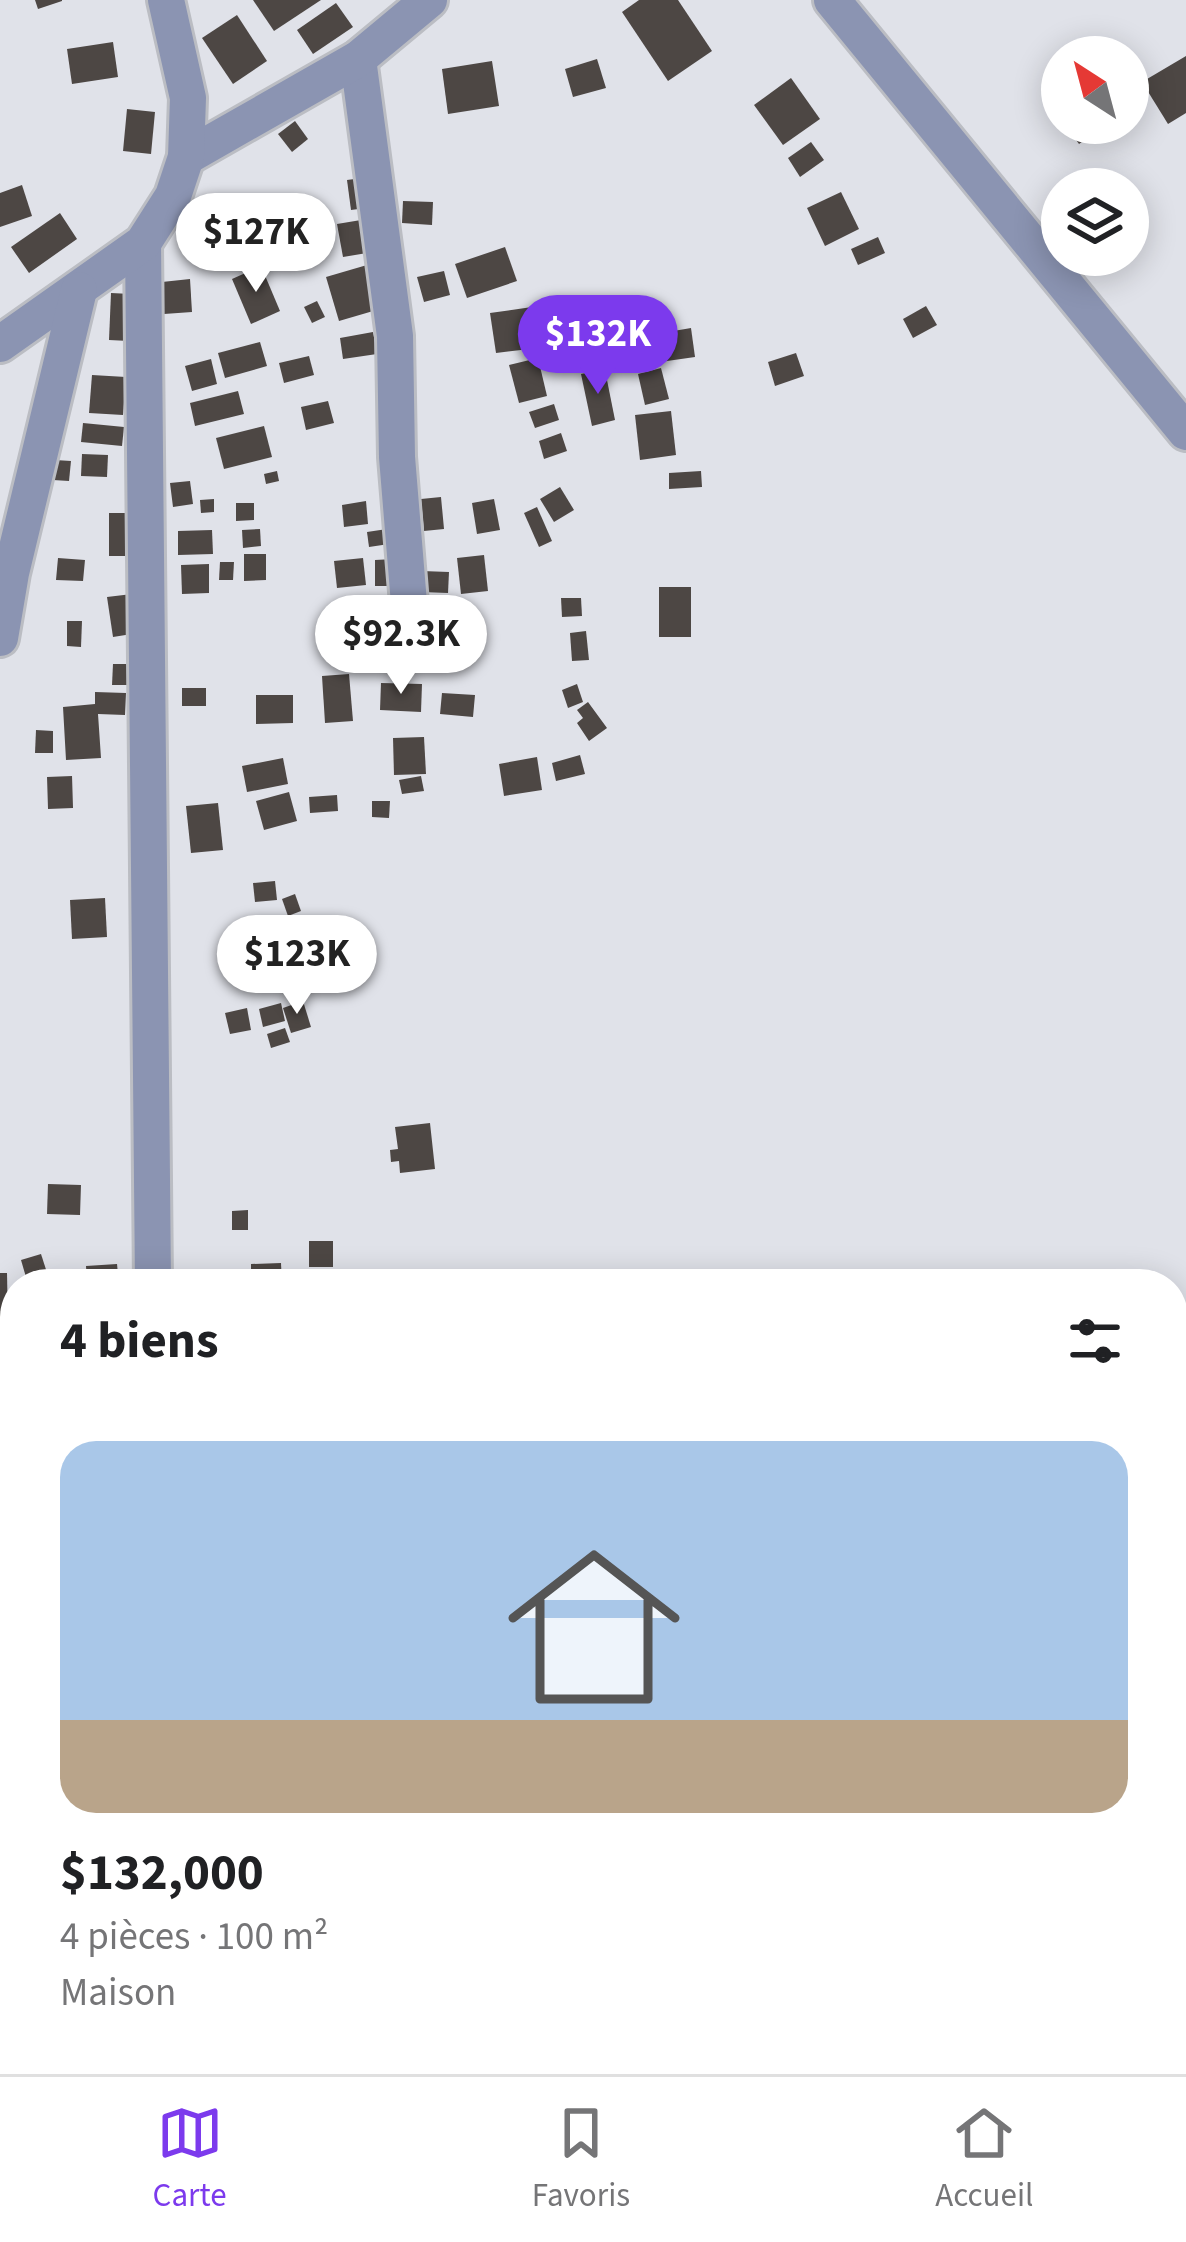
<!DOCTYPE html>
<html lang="fr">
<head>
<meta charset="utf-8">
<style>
  body { margin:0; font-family:"Source Sans 3",sans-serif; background:#f6f6f6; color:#202124; height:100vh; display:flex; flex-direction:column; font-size:45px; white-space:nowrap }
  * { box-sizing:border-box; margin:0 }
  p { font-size:39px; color:#757577 }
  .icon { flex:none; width:66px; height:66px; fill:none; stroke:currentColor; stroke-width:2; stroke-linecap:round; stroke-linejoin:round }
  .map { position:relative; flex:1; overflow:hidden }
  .details { position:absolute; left:0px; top:1269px; width:1188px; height:807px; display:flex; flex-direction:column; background:#fff; border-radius:48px 48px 0 0; box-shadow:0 6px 30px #0003 }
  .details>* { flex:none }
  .needle { width:78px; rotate:324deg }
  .buttons { position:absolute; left:1041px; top:36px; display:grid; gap:24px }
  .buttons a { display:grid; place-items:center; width:108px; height:108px; border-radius:50%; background:#fff; box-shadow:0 6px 30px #0003; font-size:60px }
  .price { position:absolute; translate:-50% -102px; padding:0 27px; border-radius:42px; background:#fff; color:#222; font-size:39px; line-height:78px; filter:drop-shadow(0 3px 6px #0008) }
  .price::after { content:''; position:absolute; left:50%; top:72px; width:36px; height:27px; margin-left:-18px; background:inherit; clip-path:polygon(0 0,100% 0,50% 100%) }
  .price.selected { background:#7c3aed; color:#fff }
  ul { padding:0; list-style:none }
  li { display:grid; align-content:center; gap:24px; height:636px; padding:0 60px }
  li+li { border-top:3px solid #e0e0e0 }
  li span { display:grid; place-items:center; height:372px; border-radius:36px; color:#555 }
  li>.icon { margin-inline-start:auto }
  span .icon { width:216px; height:216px; fill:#fffc; stroke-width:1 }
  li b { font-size:51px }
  h2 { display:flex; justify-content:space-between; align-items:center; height:144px; padding:0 60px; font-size:51px }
  .tabs { display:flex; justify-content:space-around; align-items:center; height:168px; border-top:3px solid #e0e0e0; background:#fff; font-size:33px; color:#757577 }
  .tabs a { display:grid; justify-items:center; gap:6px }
  .tabs .selected { color:#7c3aed }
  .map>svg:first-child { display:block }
</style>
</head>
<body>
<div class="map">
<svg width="1186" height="2074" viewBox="0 0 1186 2074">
  <rect width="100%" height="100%" fill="#e0e2e9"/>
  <g fill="#4d4744">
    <path d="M35,0H62V1L38,9Z"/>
    <path d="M253,0H321L274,31Z"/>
    <path d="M639,0H678L712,51L668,81L622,12Z"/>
    <path d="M336,3L353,27L313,54L297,30Z"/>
    <path d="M237,15L267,61L233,84L202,38Z"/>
    <path d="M113,42L118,77L72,84L67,49Z"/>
    <path d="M1186,56V113L1168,124L1142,82Z"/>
    <path d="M597,59L606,88L573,97L565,69Z"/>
    <path d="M492,61L499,106L448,114L442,69Z"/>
    <path d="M791,78L820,119L783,145L754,105Z"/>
    <path d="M127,109L155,112L151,154L123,151Z"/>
    <path d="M295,121L308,139L292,152L278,134Z"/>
    <path d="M1079,123H1084L1092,135L1079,144L1069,130Z"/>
    <path d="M811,142L824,160L800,177L788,158Z"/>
    <path d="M362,178L366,208L351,210L347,180Z"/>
    <path d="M22,185L32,216L0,227V193Z"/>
    <path d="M1062,189V214L1049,197Z"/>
    <path d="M841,192L859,229L825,246L807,208Z"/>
    <path d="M403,201L433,202L432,225L402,223Z"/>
    <path d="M60,213L77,239L29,273L11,247Z"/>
    <path d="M361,220L367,253L343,257L337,224Z"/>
    <path d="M240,226L248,261L223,266L215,232Z"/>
    <path d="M304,233L314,263L288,271L279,242Z"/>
    <path d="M878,237L885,253L858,265L851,249Z"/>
    <path d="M505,247L517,281L467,298L455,264Z"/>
    <path d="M367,265L380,309L339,321L326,277Z"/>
    <path d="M261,266L280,311L251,324L232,279Z"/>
    <path d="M444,271L450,295L424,302L417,277Z"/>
    <path d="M190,279L192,312L164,314L162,282Z"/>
    <path d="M111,293L131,294L129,341L109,340Z"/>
    <path d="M317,301L325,317L312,323L304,307Z"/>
    <path d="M926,306L937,325L913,338L903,319Z"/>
    <path d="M532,307L538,348L496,353L490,313Z"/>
    <path d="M657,307L659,329L633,331L630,309Z"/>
    <path d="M691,328L695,357L660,362L656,334Z"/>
    <path d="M556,330L560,352L547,354L544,332Z"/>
    <path d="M373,332L377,354L343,359L340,338Z"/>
    <path d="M260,342L267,366L225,378L218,353Z"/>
    <path d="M796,353L804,376L775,386L768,362Z"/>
    <path d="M309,356L314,375L284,383L279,363Z"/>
    <path d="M538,358L547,396L519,403L509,365Z"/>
    <path d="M211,359L217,384L192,391L185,366Z"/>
    <path d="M661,368L669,399L645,405L638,374Z"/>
    <path d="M605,370L615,420L592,426L581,374Z"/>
    <path d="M92,375L126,377L123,415L89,413Z"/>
    <path d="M238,391L244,414L195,426L190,403Z"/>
    <path d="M328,401L334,423L306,430L301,407Z"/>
    <path d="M554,404L559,420L535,428L529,412Z"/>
    <path d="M671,411L676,455L640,460L635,415Z"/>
    <path d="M83,423L124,427L122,446L81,442Z"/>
    <path d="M264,426L272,457L224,469L216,438Z"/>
    <path d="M561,433L567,451L544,459L539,441Z"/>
    <path d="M82,454L108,455L107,477L81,476Z"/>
    <path d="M55,460L71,461L69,481L53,480Z"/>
    <path d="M277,471L279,481L266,484L264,474Z"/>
    <path d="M701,471L702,487L669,489V473Z"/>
    <path d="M190,481L193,504L173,507L170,483Z"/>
    <path d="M560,487L574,510L554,522L540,499Z"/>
    <path d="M441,497L444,529L424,531L421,499Z"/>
    <path d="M214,499V512L201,513L200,500Z"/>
    <path d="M494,499L500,530L477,534L472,503Z"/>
    <path d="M366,501L368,524L344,527L342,505Z"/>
    <path d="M236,503H254V520L236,521Z"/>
    <path d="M537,507L552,541L539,547L524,513Z"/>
    <path d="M109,513H134L133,556H109Z"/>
    <path d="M260,529L261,546L243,548L242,530Z"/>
    <path d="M387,529L389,544L369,547L367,532Z"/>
    <path d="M212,530L213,554L178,555V531Z"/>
    <path d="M244,554H266V580L244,581Z"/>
    <path d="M484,555L488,591L461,594L457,558Z"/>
    <path d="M58,558L85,560L83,581L56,580Z"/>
    <path d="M363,558L366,585L337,588L334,561Z"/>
    <path d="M394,559L395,586H375V560Z"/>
    <path d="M220,562H234L233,580H219Z"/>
    <path d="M209,564V593L182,594L181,565Z"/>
    <path d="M422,571L449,572L448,593L421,592Z"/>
    <rect x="659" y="587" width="32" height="50"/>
    <path d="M132,594L138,633L113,637L107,597Z"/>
    <path d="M561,598H581L582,616L562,617Z"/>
    <path d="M67,621H82L81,647L67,646Z"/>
    <path d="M586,631L589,660L572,661L570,633Z"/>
    <path d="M386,649L417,650V670H385Z"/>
    <path d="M113,664H134L133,685H112Z"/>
    <path d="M349,674L353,721L325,723L322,676Z"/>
    <path d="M381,683L422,684L421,712L380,710Z"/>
    <path d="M577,684L583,702L568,708L562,690Z"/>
    <rect x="182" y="688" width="24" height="18"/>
    <path d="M95,692L126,693L125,715L98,714L101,758L66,760L63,707L95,704Z"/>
    <path d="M442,693L475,695L473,717L440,714Z"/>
    <path d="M256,695H293V723L256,724Z"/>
    <path d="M588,702L607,728L589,741L577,723L583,718L577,710Z"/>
    <path d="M36,730L53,731V753H35Z"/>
    <path d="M424,737L426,774L394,775L393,738Z"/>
    <path d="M580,755L585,774L556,781L552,763Z"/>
    <path d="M537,757L542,790L504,796L499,764Z"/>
    <path d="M283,758L288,784L247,792L242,766Z"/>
    <path d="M72,776L73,808L48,809L47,777Z"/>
    <path d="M421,776L424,791L402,794L399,780Z"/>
    <path d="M289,792L297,821L264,830L256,801Z"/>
    <path d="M337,795L338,811L310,813L309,797Z"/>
    <path d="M372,801H390L389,818L372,817Z"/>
    <path d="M218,803L223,850L191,853L186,806Z"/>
    <path d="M275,881L277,900L255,902L253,883Z"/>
    <path d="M295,894L301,911L288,916L282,899Z"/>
    <path d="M105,898L107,937L72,939L70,900Z"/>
    <path d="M307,923L309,954L284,955L281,924Z"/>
    <path d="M303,1001L311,1027L291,1033L283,1008Z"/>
    <path d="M281,1003L285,1021L263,1027L259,1009Z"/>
    <path d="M247,1008L251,1030L230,1034L225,1013Z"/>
    <path d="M285,1028L290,1042L271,1048L267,1034Z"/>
    <path d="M430,1123L435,1169L400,1173L399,1161L391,1162L390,1150L398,1149L395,1127Z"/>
    <path d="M48,1184L81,1185L80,1215L47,1214Z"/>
    <path d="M248,1210V1230H232V1211Z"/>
    <rect x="309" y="1241" width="24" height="26"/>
    <path d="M41,1254L50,1282L28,1284L21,1260Z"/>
    <path d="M281,1263L282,1284H251V1264Z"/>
    <path d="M117,1264L119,1284H87L86,1266Z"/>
    <path d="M0,1273H7L8,1324H0Z"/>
    <path d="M849,2061H853L861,2074H828Z"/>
  </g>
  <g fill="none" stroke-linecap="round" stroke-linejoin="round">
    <defs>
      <g id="minor">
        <path d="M832,0L1186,432"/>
        <path d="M358,59L395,336L397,457L412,640"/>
        <path d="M186,157L358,59L429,0"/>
        <path d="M143,243L153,1284"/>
        <path d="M0,344L143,243L173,196L186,157L188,98L166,0"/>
        <path d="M0,638L11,573L79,290"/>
        <path d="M172,2061L173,2074"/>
      </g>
    </defs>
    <use href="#minor" stroke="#bbbdc3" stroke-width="42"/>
    <use href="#minor" stroke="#8b94b2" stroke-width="36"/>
  </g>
</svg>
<div class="buttons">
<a><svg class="needle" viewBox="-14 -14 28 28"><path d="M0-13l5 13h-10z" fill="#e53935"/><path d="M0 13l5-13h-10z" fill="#757577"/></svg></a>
<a><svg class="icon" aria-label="layers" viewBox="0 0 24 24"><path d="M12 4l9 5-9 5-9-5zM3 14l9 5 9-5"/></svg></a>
</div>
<b class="price" style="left:256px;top:295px">$127K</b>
<b class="price selected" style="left:598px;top:397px">$132K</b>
<b class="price" style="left:401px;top:697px">$92.3K</b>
<b class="price" style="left:297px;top:1017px">$123K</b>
<section class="details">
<h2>4 biens<svg class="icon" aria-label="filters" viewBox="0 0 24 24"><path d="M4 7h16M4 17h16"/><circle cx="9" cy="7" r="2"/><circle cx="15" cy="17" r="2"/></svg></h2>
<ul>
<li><span style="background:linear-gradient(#a9c7e8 75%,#b9a48a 0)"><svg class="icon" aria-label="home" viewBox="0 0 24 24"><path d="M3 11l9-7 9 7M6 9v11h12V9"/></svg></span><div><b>$132,000</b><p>4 pièces · 100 m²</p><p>Maison</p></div></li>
</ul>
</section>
</div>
<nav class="tabs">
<a class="selected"><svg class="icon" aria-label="map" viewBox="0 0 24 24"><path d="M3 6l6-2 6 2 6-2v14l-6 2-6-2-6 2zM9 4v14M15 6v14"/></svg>Carte</a>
<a><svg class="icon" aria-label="saved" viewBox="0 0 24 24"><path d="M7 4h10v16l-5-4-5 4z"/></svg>Favoris</a>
<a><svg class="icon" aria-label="home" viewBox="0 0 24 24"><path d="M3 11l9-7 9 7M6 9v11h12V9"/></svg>Accueil</a>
</nav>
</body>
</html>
